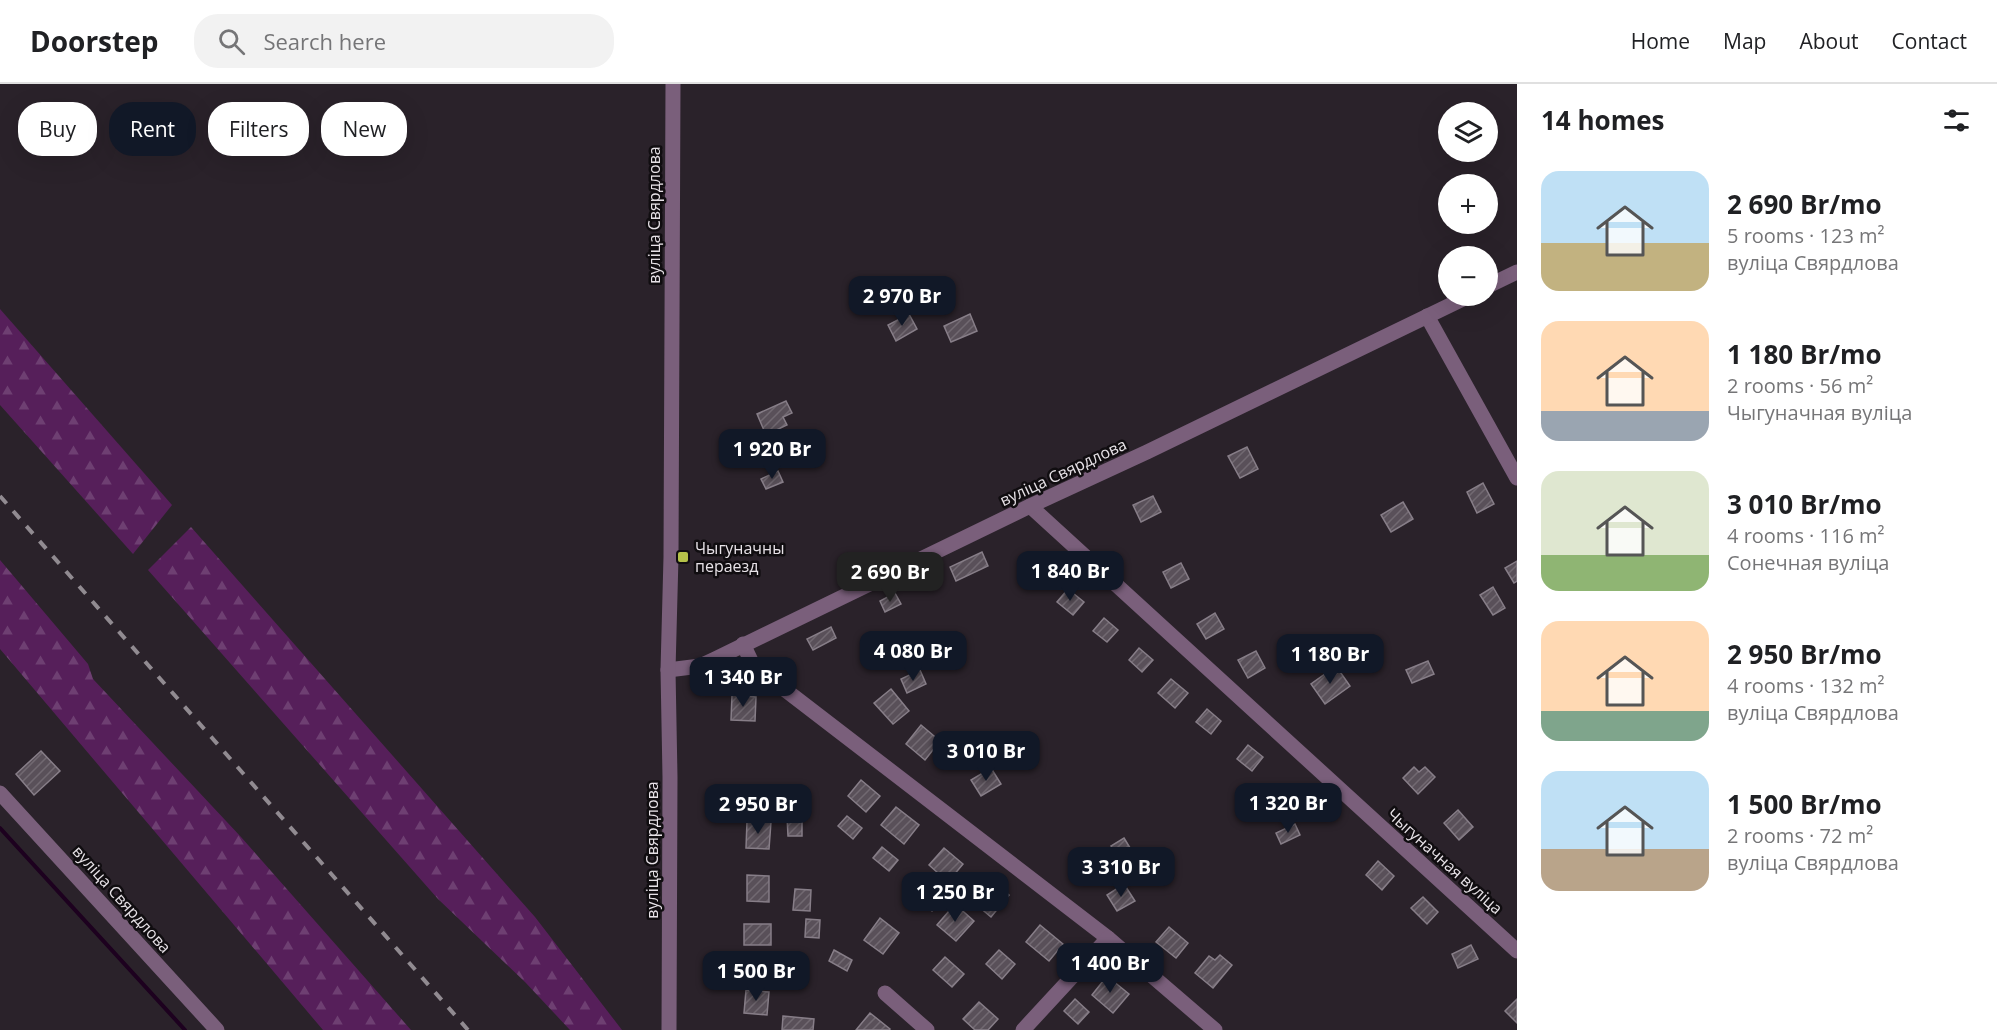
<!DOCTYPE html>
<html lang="en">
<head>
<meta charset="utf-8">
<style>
  body { margin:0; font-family:"Open Sans",sans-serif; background:#f2f2f2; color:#202124; height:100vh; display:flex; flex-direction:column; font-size:22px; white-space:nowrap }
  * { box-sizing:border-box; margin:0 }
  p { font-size:20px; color:#757577 }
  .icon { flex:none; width:33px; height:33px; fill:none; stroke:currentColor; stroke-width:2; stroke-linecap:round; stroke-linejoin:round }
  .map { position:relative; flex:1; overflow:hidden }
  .side { display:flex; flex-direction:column; background:#fff; width:480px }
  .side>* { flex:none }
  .guide { position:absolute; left:18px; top:18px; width:570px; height:54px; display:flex; gap:12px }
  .controls { position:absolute; left:1438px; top:18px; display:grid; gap:12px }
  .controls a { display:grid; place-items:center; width:60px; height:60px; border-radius:50%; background:#fff; box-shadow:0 6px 24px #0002; font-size:30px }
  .price { position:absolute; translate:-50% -51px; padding:0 14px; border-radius:12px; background:#111827; color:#fff; font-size:20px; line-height:39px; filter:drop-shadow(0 2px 3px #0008) }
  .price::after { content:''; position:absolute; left:50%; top:36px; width:18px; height:14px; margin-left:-9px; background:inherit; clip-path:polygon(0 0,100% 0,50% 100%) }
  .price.current { background:#222; color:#fff }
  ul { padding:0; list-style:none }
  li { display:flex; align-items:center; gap:18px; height:150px; padding:0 24px }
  li span { display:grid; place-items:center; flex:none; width:168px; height:120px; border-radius:18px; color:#555 }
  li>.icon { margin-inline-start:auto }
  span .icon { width:72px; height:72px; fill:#fffc; stroke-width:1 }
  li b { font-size:26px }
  h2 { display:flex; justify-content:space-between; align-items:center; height:72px; padding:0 24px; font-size:26px }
  .pill { padding:0 21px; border-radius:24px; background:#fff; box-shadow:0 6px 24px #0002; font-size:21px; line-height:54px }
  .pill.current { background:#111827; color:#fff }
  header { display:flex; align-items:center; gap:36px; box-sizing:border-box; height:84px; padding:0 30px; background:#fff; border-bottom:2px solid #e0e0e0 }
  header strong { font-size:28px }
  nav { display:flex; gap:33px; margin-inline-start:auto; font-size:21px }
  .search { width:420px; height:54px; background:#f2f2f2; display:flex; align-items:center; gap:15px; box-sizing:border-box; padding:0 21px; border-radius:24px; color:#757577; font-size:22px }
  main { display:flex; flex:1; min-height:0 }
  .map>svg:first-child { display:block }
</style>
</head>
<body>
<header>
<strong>Doorstep</strong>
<div class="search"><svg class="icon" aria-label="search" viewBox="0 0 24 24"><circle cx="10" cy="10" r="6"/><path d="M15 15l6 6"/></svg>Search here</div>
<nav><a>Home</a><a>Map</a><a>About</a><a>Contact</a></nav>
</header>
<main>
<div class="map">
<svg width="1517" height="946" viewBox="0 0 1517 946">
  <defs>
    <pattern id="forest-firs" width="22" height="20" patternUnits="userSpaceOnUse" patternTransform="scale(1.5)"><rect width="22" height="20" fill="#561f5a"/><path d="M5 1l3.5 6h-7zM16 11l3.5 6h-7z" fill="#6e3f72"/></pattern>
    <pattern id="building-hatch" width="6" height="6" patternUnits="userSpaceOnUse" patternTransform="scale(1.5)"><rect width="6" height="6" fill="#595059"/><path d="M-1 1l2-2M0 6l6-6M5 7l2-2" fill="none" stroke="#716971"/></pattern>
  </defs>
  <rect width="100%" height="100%" fill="#2a222a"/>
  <g fill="url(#forest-firs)">
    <path d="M0,225L172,421L133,470L0,321Z"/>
    <path d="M191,443L535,833L622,946H570L525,898L438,815L148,486Z"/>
    <path d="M0,476L88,580L93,595L241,753L411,946H323L0,565Z"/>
  </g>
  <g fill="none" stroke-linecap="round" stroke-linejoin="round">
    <path stroke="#1d011f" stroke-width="4" d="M0,744L185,946"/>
  </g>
  <g fill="url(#building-hatch)" stroke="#877e88" stroke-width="1.5">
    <path d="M909,230L917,245L896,257L888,241Z"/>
    <path d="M970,230L977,247L951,258L944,242Z"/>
    <path d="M786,317L792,329L783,333L787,341L766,351L757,330Z"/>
    <path d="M1247,363L1258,385L1240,394L1228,372Z"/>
    <path d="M778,387L783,398L766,405L761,395Z"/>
    <path d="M1483,399L1494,420L1477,429L1467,408Z"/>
    <path d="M1153,412L1161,428L1141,438L1133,421Z"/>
    <path d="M1403,418L1413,435L1391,448L1381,431Z"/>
    <path d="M982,468L988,482L956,497L950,483Z"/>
    <path d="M1030,473L1044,486L1034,496L1021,483Z"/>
    <path d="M1517,477V497L1514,499L1505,484Z"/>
    <path d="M1181,479L1189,495L1171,504L1163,488Z"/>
    <path d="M1493,503L1505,524L1493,531L1480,511Z"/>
    <path d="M1068,505L1084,518L1073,531L1057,518Z"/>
    <path d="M895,509L901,520L885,528L880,517Z"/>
    <path d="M1215,529L1224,545L1206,555L1197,540Z"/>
    <path d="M1104,534L1118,546L1107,558L1093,547Z"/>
    <path d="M831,543L836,554L813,566L807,555Z"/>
    <path d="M1139,564L1153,576L1142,588L1129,576Z"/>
    <path d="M1256,567L1265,584L1248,594L1238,576Z"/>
    <path d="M1428,577L1434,590L1412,599L1406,586Z"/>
    <path d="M1336,582L1350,602L1325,620L1311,600Z"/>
    <path d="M920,586L926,600L907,609L901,595Z"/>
    <path d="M1171,595L1188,609L1175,624L1158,609Z"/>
    <path d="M891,605L909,627L893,640L874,619Z"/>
    <path d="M732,611L756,613L755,637L731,636Z"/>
    <path d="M1207,625L1221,637L1211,650L1196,638Z"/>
    <path d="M921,641L940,657L925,676L906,660Z"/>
    <path d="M1248,661L1263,673L1252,687L1237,675Z"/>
    <path d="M41,667L60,687L34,711L16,690Z"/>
    <path d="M1414,683L1419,688L1425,683L1435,693L1418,710L1403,694Z"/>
    <path d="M991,684L1001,700L981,712L971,696Z"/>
    <path d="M861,696L880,712L866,728L848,712Z"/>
    <path d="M896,723L919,741L904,760L881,741Z"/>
    <path d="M1458,726L1473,743L1459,756L1444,739Z"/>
    <path d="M787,732H802V752H788Z"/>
    <path d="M847,732L862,744L853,755L838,742Z"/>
    <path d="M747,737L771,738L769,765L746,764Z"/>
    <path d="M1295,740L1300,751L1281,760L1276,749Z"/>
    <path d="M1124,754L1135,772L1122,780L1111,762Z"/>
    <path d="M882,763L898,776L889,787L873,774Z"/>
    <path d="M944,764L963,780L948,798L929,781Z"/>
    <path d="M1090,764L1102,783L1081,796L1069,777Z"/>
    <path d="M1378,777L1394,792L1382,806L1366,791Z"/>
    <path d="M747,791L769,792V818L747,817Z"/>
    <path d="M991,795L1009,811L991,833L973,818Z"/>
    <path d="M1124,800L1135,817L1117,827L1107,811Z"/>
    <path d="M928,802L943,815L932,827L918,814Z"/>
    <path d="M795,805L811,806L810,827L793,826Z"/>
    <path d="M1423,813L1438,828L1427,840L1411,824Z"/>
    <path d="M955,820L974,837L956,857L937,841Z"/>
    <path d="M880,834L899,849L883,870L864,856Z"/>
    <path d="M806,835L820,836L819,854L805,853Z"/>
    <rect x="744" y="840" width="27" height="21"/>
    <path d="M1040,841L1063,860L1049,877L1026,858Z"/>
    <path d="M1169,843L1188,859L1176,874L1156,858Z"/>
    <path d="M1471,861L1478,875L1458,884L1452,870Z"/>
    <path d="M834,866L852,876L847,887L829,877Z"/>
    <path d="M999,866L1015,880L1002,895L986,880Z"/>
    <path d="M1220,871L1232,881L1213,904L1195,889L1209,872L1215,876Z"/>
    <path d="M945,873L964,890L952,903L933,886Z"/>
    <path d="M1107,892L1129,910L1113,929L1092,911Z"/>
    <path d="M746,906L769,908L767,931L744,929Z"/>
    <path d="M1075,915L1089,928L1078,940L1064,927Z"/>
    <path d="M1517,915V939L1505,927Z"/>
    <path d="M979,918L998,935L988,946H975L963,935Z"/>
    <path d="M870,929L890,945L889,946H856Z"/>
    <path d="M783,932L814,935L813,946H782Z"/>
  </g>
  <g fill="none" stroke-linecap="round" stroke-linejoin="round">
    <g stroke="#7a5f7b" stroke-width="15">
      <path d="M1427,232L1517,394"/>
      <path d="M1030,422L1517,867"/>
      <path d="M743,560L753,581L1108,854L1215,946"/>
      <path d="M885,909L927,946"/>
      <path d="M1023,946L1108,854"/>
    </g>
    <g stroke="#7a5f7b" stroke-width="15">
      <path d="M1488,202L1517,188"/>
      <path d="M668,586L700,582L715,575L1030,422L1147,368L1469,212"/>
      <path d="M0,709L217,946"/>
      <path d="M669,946L670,693L668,586L671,473L673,0"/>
    </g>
    <path stroke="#918b91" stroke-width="4" stroke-dasharray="10 10" stroke-linecap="butt" d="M0,412L468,946"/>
  </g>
  <rect fill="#b5c249" stroke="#100d10" stroke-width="2" x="677" y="467" width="12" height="12" rx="3"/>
  <g text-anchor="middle" stroke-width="5" stroke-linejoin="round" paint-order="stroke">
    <g font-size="16" fill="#e7e2e7" stroke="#100d10">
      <text transform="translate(654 131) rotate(-90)" y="6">вуліца Свярдлова</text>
      <text transform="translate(1063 388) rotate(-25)" y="6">вуліца Свярдлова</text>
      <text transform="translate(652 766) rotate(-90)" y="6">вуліца Свярдлова</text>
      <text transform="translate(1445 777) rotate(42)" y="6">Чыгуначная вуліца</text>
      <text transform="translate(122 815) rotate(48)" y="6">вуліца Свярдлова</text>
    </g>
    <g font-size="16" fill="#e7e2e7" stroke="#100d10" text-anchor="start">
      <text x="695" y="470">Чыгуначны<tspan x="695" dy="18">пераезд</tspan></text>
    </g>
  </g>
</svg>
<div class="controls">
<a><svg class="icon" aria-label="layers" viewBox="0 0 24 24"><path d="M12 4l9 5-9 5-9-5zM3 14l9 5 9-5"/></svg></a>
<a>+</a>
<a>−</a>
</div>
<b class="price" style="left:902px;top:243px">2 970 Br</b>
<b class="price" style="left:772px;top:396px">1 920 Br</b>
<b class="price" style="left:1070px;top:518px">1 840 Br</b>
<b class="price current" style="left:890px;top:519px">2 690 Br</b>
<b class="price" style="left:913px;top:598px">4 080 Br</b>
<b class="price" style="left:1330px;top:601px">1 180 Br</b>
<b class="price" style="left:743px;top:624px">1 340 Br</b>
<b class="price" style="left:986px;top:698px">3 010 Br</b>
<b class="price" style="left:1288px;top:750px">1 320 Br</b>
<b class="price" style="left:758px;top:751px">2 950 Br</b>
<b class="price" style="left:1121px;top:814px">3 310 Br</b>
<b class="price" style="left:955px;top:839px">1 250 Br</b>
<b class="price" style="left:1110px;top:910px">1 400 Br</b>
<b class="price" style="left:756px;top:918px">1 500 Br</b>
<div class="guide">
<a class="pill">Buy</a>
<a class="pill current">Rent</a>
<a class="pill">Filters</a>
<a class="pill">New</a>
</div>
</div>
<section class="side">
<h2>14 homes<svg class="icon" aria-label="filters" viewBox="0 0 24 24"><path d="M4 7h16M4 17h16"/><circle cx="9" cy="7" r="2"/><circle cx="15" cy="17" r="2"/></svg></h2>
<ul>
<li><span style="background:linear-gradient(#bfe0f5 60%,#c2b280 0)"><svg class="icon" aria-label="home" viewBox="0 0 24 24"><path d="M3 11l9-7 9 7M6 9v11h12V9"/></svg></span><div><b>2 690 Br/mo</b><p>5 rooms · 123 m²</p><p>вуліца Свярдлова</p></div></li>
<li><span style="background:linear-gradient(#ffd9b3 75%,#9aa5b1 0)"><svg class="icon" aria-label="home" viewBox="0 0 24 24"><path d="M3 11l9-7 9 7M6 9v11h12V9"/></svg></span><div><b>1 180 Br/mo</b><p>2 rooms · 56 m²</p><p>Чыгуначная вуліца</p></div></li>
<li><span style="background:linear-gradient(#dfe7d0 70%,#8fb573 0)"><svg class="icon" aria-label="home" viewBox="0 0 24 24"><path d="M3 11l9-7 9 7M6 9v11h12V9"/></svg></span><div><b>3 010 Br/mo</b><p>4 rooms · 116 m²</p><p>Сонечная вуліца</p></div></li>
<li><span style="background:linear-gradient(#ffd9b3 75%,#7fa58c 0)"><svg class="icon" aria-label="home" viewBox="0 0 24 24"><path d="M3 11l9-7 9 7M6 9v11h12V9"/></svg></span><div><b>2 950 Br/mo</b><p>4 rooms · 132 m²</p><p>вуліца Свярдлова</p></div></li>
<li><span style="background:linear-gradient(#bfe0f5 65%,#b9a48a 0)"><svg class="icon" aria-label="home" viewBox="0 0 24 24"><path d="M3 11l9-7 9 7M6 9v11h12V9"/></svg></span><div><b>1 500 Br/mo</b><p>2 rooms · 72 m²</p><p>вуліца Свярдлова</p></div></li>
</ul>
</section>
</main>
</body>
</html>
